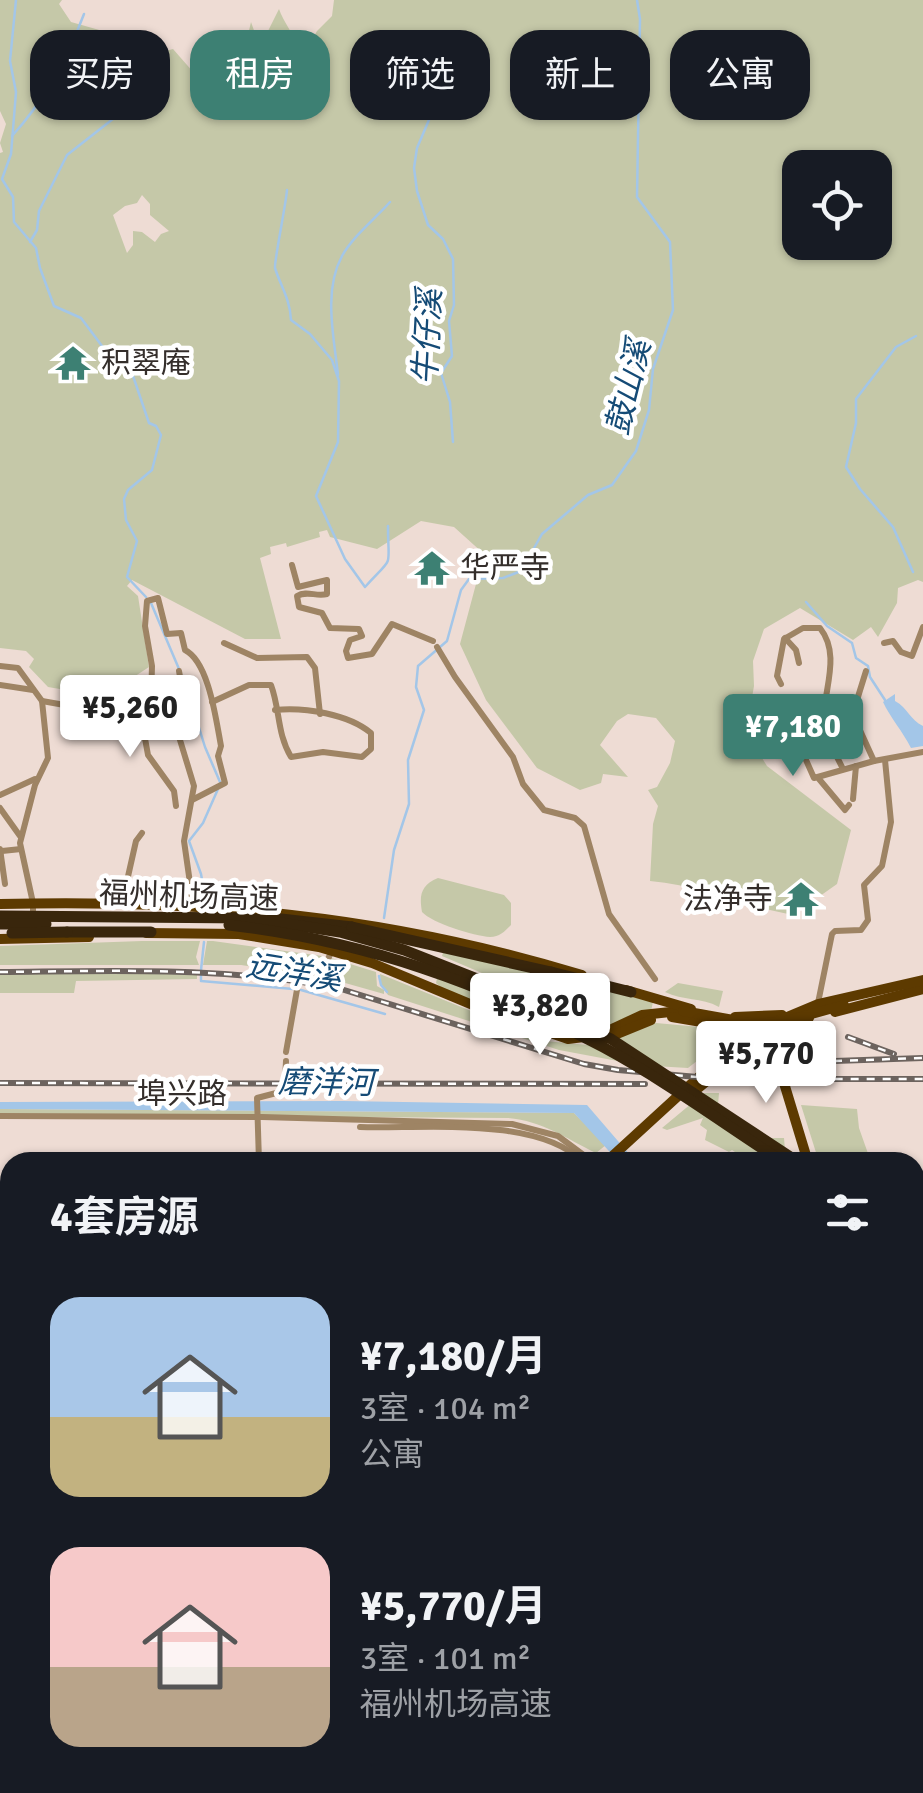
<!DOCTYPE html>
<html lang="zh">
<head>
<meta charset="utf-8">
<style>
  body { margin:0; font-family:Signika,"Noto Sans SC",sans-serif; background:#242831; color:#f1f3f6; height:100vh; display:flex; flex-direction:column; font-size:38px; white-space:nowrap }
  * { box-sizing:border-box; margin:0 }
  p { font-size:32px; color:#9ea1a6 }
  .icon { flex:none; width:55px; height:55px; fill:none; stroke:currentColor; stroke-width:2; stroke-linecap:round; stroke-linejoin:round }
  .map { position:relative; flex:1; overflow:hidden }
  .side { position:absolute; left:0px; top:1152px; width:925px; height:642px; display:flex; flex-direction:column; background:#171b24; border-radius:30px 30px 0 0; box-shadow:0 2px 8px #0004 }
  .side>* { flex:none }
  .top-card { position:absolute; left:30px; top:30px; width:865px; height:90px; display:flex; gap:20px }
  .fabs { position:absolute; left:782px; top:150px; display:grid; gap:20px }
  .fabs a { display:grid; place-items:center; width:110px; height:110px; border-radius:20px; background:#171b24; box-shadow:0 2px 8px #0004; font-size:50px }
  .price { position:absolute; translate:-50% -85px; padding:0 22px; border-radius:10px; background:#fff; color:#222; font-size:32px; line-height:65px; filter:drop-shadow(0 2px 5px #0008) }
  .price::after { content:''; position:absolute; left:50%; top:60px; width:30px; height:22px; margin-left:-15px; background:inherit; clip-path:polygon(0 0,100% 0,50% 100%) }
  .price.current { background:#3d8073; color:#fff }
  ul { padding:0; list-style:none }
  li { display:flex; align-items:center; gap:30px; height:250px; padding:0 50px }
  li span { display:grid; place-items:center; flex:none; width:280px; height:200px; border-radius:30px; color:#555 }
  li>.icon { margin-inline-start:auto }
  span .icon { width:120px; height:120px; fill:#fffc; stroke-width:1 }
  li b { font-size:42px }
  h2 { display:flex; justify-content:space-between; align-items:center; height:120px; padding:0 50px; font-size:42px }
  .tag { padding:0 35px; border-radius:30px; background:#171b24; box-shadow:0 2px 8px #0004; font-size:35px; line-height:90px }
  .tag.current { background:#3d8073; color:#fff }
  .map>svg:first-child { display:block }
</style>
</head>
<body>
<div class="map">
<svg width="923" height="1793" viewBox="0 0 923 1793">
  <rect width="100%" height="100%" fill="#eedcd4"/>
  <g fill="#c5c8a8" fill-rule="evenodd">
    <path d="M0,0H62L59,4L71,22L110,33L115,57L111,66L125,85L138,74L151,55L173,49L208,89L225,90L238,77L251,22L256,36L266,35L279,9C283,21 293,33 297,45C303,70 282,86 290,116L300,93L304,55L317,31L332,16L334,0H923V582L918,580L898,588L897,603L878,637L871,627L853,640L800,608L764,629L753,661L754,686L746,732L767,766L851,830L837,884L820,896L796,892L794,915C744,907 700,885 650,881L653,824L658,806L648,790L657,787L670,763L675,741L656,718L628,714L617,721L600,745L628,777L603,774L601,783L580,790L537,768L486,700L460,644L484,554L454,527L421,521L377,549L330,537L327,530L319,532L320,537L287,547L286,543L270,547L271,554L260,558L281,639H245L132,580L127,586L138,596L149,667L111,692L109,687L100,686L95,695L48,687L29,667L34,659L26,651L0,648V153L3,152L0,143L6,124L0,111ZM800,168H875V242H800ZM142,195L150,204V215L169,231L161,234L155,242L142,232L133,231V245L127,253L113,215L125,206L137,203Z"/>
    <path d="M438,878L504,895L511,903V925C505,931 500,937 490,937C474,936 432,923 422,912C419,895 421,885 438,878Z"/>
    <path d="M142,941H200L196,957L199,965H0V946Z"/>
    <path d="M207,941H213L322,956L318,969L296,970L295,973L241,965H203Z"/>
    <path d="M444,949C492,960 580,965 589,1024C583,1031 579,1035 570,1035C540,1036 474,1001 443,989L436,983L438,974L566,1033L574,1026L575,1018L510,985L442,956Z"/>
    <path d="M331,958L376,972L377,986L384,990V994L324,977Z"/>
    <path d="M0,974H197V979L76,981L74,993H0Z"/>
    <path d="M380,974L545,1041L588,1045L623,1062L559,1050L388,995L381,985Z"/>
    <path d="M560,978L653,1002L651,1011L591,1032C595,1007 583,989 560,978Z"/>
    <path d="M678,983L723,991L719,1007C701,997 683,1001 665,992Z"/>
    <path d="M656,1023L711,1028L721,1036L711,1050L688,1068L654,1066L613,1037Z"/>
    <path d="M704,1093H719L718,1105L771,1138H784L786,1162H750L732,1150L729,1152L705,1140L707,1130L700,1125L703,1118L667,1130L662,1128Z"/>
    <path d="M801,1105L857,1109L859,1128L871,1162H819Z"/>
    <path d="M0,1109L574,1113L606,1145L596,1153C565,1138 543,1121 508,1118L0,1115Z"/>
  </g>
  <g fill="#a3c6e8">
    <path d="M895,694V701C908,708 910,720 923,726V746L911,748C903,732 890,717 883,702Z"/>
    <path d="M343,1101L587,1105L636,1162H619L574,1113L0,1109V1102Z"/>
    <path d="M915,1499L923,1503V1599L915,1602Z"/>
  </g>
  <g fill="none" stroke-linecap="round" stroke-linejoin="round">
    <g stroke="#a3c6e8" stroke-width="2.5">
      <path d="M16,0L10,61L16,92L11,154L2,179L13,197L14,222L36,248L40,268L54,306L81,318L114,362L132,373L149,423L156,426L161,435L152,470L128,490L124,499L126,520L137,541L127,577L146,597"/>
      <path d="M440,69V94L417,148L414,168L417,191L428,225L443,239L453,259L454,305L449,321L452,356L441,373L450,402L453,442"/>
      <path d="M12,136C44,101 67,59 84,14"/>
      <path d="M287,190C286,204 274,262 275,268C281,287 290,299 291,320L310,334L332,360L339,381L338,442L316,496L345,559L365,587C395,554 388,571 388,526"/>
      <path d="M30,242L37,230L39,211L67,155L132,104L143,87V78"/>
      <path d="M338,375C334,337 323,291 342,256C353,236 376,218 390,202"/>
      <path d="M913,572L893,527L860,489L846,467L856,423V399L896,347L916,336"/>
      <path d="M806,602L827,626L852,643L856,658L868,666L870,677L885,700"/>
      <path d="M151,603L179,669"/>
      <path d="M183,676L205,747L220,782"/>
      <path d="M205,896L201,874L189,841L203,823L218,789"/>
      <path d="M384,918L394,850L409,804L408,760L424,710L416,687L418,666L447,641L461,590L469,579L503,578L521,571L542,534L588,495L612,485L636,451L649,410L653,369L673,310L670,242L637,197L640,19L637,0"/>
      <path d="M201,970L204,942"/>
      <path d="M201,975V981L293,989"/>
      <path d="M379,976L381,985L387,992"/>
      <path d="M301,990L385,1014"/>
    </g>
    <g stroke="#9e8464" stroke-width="6">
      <path d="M292,565L298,587L327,580V594C316,597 307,590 297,596L299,607L322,613L330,628L359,629L362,636L350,640L346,651L348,658L372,654L392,624L433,641"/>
      <path d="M785,638L796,650L799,663"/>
      <path d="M224,643L257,658L307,657L315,668L320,714"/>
      <path d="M884,643L893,641L901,652L912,656L923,627"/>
      <path d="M437,647L455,677L513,757L523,784L544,810L575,818L584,826L609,914L655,979"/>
      <path d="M0,666L18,668L42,701L104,712"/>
      <path d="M179,671L183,693"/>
      <path d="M866,671L857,700L790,724L814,778L874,761L923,752"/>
      <path d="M781,684L777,676L784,639L803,628H820C839,652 827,682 824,711"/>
      <path d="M0,685L33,690"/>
      <path d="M126,698L156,700L183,693L173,717L194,786L184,841L190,883L187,906"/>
      <path d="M138,700L148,755L174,791L176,806"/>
      <path d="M151,700L152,666L145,626L147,601L158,598L167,634L181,633L185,650C209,662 216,720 221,746L218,756L225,783L192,800"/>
      <path d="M212,702L249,685H271C280,709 277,734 291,757L323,752L362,757L371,749V733C348,714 305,707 275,710"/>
      <path d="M848,704L874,761"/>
      <path d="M816,715L843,769"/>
      <path d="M819,779L845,810L849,805"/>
      <path d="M0,795L35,779"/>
      <path d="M853,799L856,766"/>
      <path d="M0,808L20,836"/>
      <path d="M0,849L5,884"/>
      <path d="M0,854L2,851L21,849"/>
      <path d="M122,903L136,841L142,833"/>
      <path d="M33,918V903L20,843L35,785L48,758L42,701"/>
      <path d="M299,979L300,974L321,975L332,950"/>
      <path d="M818,1003L832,934L835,931L861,930L868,920L864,885L882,866L891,822L885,760"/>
      <path d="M286,1052L298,984"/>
      <path d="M285,1082L286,1061"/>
      <path d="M0,1116L262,1117L512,1124L558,1136L593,1162"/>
      <path d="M360,1127C423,1129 538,1116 583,1162"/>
      <path d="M259,1162L257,1098L284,1091"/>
      <path d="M0,1235L10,1252"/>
      <path d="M915,1640L923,1633"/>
      <path d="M915,1700L923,1703"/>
      <path d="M0,1717L10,1721"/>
      <path d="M915,1740L923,1744"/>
      <path d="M133,1785L148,1793"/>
      <path d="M503,1793V1792"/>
      <path d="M807,1793L810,1785"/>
    </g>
    <g stroke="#5d3a00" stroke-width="10">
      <path d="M0,904C203,899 386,915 582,975"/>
      <path d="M146,933L239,934L319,947L372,963L487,1011L568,1039L599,1035L642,1015L680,1011"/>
      <path d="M0,939L89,937"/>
      <path d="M626,990L691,1009"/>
      <path d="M835,1012L923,989"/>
      <path d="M672,1017L749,1030"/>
      <path d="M735,1017L782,1015"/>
      <path d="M775,1022L818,1004L923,980"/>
      <path d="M746,1024L766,1037L774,1050L808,1162"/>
      <path d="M602,1040L651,1020"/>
      <path d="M739,1056H758L778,1071"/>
      <path d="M781,1065L786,1041L797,1026"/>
      <path d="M690,1095L746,1049L809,1018"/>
      <path d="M606,1162L713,1064L761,1031"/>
      <path d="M0,1256H10"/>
      <path d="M915,1303L923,1310"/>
      <path d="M915,1313L923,1322"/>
      <path d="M923,1346L920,1361L923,1383"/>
      <path d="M915,1425L923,1419"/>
      <path d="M0,1538L10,1539"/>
      <path d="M0,1748L10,1731"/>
      <path d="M0,1763L10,1746"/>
      <path d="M486,1785L497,1793"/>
      <path d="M175,1793L180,1785"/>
      <path d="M184,1793L189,1785"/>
      <path d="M345,1793L349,1785"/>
      <path d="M638,1793L641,1785"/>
      <path d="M656,1793L659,1785"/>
    </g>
    <g stroke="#39260c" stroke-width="11">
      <path d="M272,918L352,927"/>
      <path d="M67,932H151"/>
      <path d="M551,972L631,992"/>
      <path d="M915,1234L923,1237"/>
      <path d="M915,1248L923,1253"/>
      <path d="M915,1291L923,1297"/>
      <path d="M915,1412L923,1406"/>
      <path d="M645,1793L648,1785"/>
    </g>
    <defs>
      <g id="rail">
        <path d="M0,972C114,971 228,966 341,989L584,1064L618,1070L720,1079H923"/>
        <path d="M848,1037L894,1054"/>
        <path d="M834,1061L923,1058"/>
        <path d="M0,1083L645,1084"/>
      </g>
    </defs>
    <use href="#rail" stroke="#6c635e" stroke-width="6"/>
    <use href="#rail" stroke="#fff" stroke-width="2.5" stroke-dasharray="8" stroke-linecap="butt"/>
    <path stroke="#5d3a00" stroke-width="10" d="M683,1011L756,1024L786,1021L844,1005"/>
    <g stroke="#39260c" stroke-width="11">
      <path d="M0,916L249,918L340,932L404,950L475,978L611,1039L798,1162"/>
      <path d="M0,924H46"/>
      <path d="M229,925C365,941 483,983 603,1047C666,1081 724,1124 783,1162"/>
      <path d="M352,927L551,972"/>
      <path d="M12,933L67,932"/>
      <path d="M915,1390L923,1380"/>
    </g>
  </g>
  <defs>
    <symbol id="temple-bare" viewBox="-9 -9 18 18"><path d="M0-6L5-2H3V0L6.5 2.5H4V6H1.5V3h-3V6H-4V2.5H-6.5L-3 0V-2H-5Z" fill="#3d8073" stroke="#fff" stroke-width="2.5" paint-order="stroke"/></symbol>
  </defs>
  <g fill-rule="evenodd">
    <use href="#temple-bare" x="48" y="338" width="50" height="50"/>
    <use href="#temple-bare" x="407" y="543" width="50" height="50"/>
    <use href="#temple-bare" x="776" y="874" width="50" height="50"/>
  </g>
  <g text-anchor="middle" stroke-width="9" stroke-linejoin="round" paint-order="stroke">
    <g font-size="30" fill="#342e2b" stroke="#fff" text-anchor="start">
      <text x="101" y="373">积翠庵</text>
      <text x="460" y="578">华严寺</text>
      <text x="773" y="909" text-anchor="end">法净寺</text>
    </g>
    <g font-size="30" fill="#342e2b" stroke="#fff">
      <text transform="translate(189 896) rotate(2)" y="10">福州机场高速</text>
      <text x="182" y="1104">埠兴路</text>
    </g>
    <g font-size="32" font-style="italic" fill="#154b76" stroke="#fff">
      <text transform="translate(427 337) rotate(-87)" y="11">牛仔溪</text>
      <text transform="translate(628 387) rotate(-76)" y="11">鼓山溪</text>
      <text transform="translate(294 972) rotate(9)" y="11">远洋溪</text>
      <text transform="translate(326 1082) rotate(1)" y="11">磨洋河</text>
    </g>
  </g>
</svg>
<div class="fabs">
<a><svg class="icon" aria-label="locate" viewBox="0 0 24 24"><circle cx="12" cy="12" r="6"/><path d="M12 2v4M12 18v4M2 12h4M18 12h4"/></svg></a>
</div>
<b class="price" style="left:130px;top:760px">¥5,260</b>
<b class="price current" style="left:793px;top:779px">¥7,180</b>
<b class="price" style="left:540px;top:1058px">¥3,820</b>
<b class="price" style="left:766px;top:1106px">¥5,770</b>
<div class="top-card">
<a class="tag">买房</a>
<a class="tag current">租房</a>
<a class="tag">筛选</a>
<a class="tag">新上</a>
<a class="tag">公寓</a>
</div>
<section class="side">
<h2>4套房源<svg class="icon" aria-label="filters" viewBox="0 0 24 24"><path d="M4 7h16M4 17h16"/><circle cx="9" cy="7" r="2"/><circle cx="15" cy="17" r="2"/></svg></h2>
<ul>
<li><span style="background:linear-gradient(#a9c7e8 60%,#c2b280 0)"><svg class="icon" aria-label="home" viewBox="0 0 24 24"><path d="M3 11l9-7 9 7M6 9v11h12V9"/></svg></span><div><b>¥7,180/月</b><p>3室 · 104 m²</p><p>公寓</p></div></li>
<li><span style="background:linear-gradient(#f6c9c9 60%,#b9a48a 0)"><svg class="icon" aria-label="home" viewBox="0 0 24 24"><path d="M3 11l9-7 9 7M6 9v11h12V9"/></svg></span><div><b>¥5,770/月</b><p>3室 · 101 m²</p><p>福州机场高速</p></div></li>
</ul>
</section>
</div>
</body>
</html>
